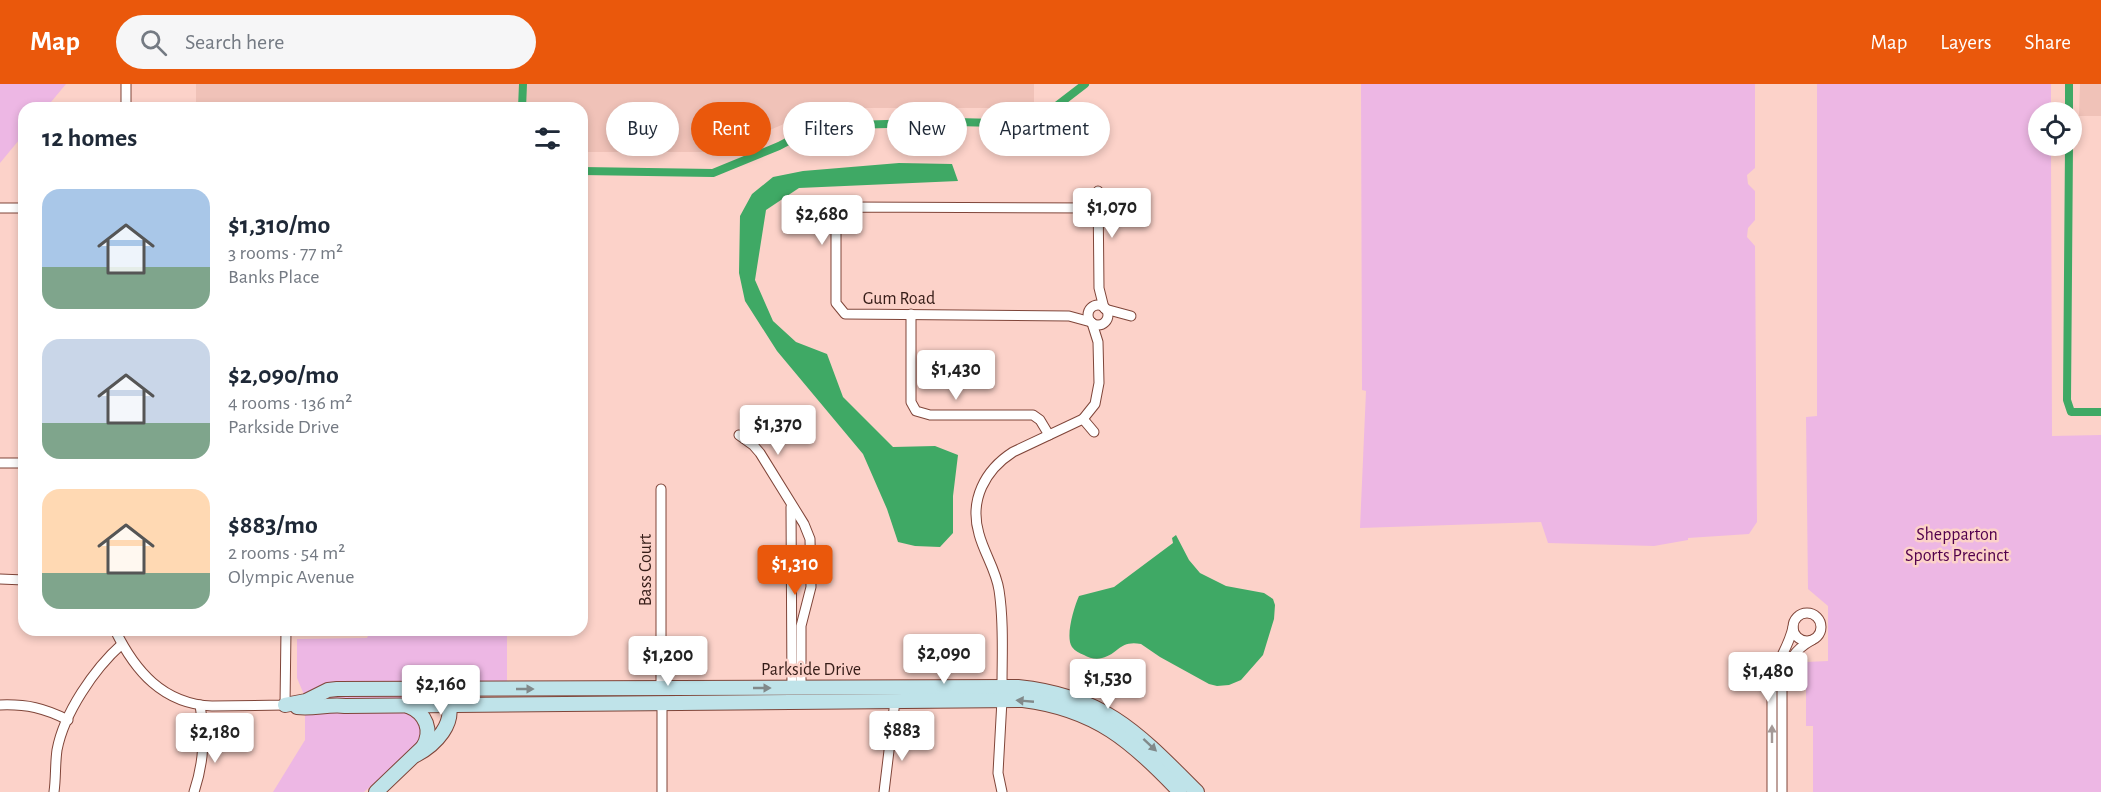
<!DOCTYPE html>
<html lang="en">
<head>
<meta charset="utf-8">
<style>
  body { margin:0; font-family:"Alegreya Sans",sans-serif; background:#f6f6f7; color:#1f2937; height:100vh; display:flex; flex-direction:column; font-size:22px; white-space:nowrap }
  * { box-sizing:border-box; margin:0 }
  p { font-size:20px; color:#747a83 }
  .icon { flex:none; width:33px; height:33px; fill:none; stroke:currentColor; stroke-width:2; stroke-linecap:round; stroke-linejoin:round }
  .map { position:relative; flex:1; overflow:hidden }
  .side { position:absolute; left:18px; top:18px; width:570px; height:534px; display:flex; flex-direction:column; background:#fff; border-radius:18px; box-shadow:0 3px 9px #0003 }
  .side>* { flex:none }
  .banner { position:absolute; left:606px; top:18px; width:570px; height:54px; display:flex; gap:12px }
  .fabs { position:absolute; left:2028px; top:18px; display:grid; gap:12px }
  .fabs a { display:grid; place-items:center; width:54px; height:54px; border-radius:50%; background:#fff; box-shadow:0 3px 9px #0003; font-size:30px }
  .price { position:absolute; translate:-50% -51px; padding:0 14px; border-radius:6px; background:#fff; color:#222; font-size:20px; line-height:39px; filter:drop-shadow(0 2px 3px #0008) }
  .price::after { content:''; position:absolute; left:50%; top:36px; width:18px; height:14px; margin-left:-9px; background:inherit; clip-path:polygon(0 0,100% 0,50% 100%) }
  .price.on { background:#ea580c; color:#fff }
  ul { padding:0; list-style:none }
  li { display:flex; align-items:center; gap:18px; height:150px; padding:0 24px }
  li span { display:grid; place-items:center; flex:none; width:168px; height:120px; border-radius:18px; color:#555 }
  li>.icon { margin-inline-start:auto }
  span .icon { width:72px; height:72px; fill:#fffc; stroke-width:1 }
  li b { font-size:26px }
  h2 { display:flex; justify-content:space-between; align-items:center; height:72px; padding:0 24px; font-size:26px }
  .tag { padding:0 21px; border-radius:27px; background:#fff; box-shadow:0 3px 9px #0003; font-size:21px; line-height:54px }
  .tag.on { background:#ea580c; color:#fff }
  header { display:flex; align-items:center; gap:36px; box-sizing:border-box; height:84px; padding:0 30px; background:#ea580c; color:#fff }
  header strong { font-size:28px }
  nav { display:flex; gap:33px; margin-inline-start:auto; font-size:21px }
  .search { width:420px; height:54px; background:#f6f6f7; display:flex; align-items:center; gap:15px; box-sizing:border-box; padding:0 21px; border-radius:33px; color:#747a83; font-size:22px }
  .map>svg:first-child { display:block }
</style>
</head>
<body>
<header>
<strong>Map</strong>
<div class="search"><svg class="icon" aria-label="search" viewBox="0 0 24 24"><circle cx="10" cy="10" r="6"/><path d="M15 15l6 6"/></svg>Search here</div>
<nav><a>Map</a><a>Layers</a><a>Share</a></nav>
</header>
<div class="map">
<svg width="2101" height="708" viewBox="0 0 2101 708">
  <rect width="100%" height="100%" fill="#fcd2c9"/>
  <g fill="#f0c2b8">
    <path d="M196,0H1034V24H822L717,68H582V24H196Z"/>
    <path d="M2080,0H2101V32H2079Z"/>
  </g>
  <g fill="#edb7e4">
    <path d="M0,0H66L46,24H24V50L0,79Z"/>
    <path d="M1361,0H1755V84L1747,91L1748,100L1755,107V136L1748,144L1747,153L1755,162L1757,438L1749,450L1688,454V456L1654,462L1548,459L1541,438L1360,444L1366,307L1362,306Z"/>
    <path d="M1817,0H2051V28H2038V62H2051L2052,352L2101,351V708H1813V642H1806V578L1828,577V522L1808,505L1806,333L1817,332Z"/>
    <path d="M371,546H507V597L404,598L406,627L413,629L424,648L418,660L364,708H273L305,656V613L297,594V555L367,554Z"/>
  </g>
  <g fill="#3fa965">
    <path d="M899,79L952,80L958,97L799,104L766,126L755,196L773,237L796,258L827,270L843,313L893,363L935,362L958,371L953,412V449L940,463L915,462L898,458L887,425L863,370L777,267L745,217L739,189L740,132L752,110L773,93L803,87Z"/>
    <path d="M1176,451L1189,476L1200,489L1226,502L1264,509L1273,515L1275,521L1274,535L1263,571L1241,596L1229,601L1217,602L1209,600L1160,573L1141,560C1119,556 1119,570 1102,574C1096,576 1089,574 1084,571C1079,569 1075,567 1072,563C1065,553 1074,523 1079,512L1114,503L1173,459L1172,454Z"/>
  </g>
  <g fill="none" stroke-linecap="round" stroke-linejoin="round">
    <g stroke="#3fa965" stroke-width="8">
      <path d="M2069,0V28"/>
      <path d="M522,24L523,0"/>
      <path d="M2069,62L2067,316L2071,328H2101"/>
      <path d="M582,87L713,89L779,62L817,42L956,38L1033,40L1085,0"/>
    </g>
    <defs>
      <g id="street">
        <path d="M126,0V24"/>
        <path d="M1098,107L1099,204L1104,224"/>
        <path d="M0,124H24"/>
        <circle cx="1098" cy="231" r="10"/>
        <path d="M1105,225L1131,232"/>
        <path d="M911,230V318L916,327L930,331H1033L1040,336L1049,351"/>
        <path d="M1091,238L1069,232L845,230L836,219V134L838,128L849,123L1098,124"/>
        <path d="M1083,335L1094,348"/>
        <path d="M739,351L753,361L760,369L804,440L810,455L811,503L801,542V603"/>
        <path d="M0,379H24"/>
        <path d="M661,405V604"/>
        <path d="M791,423L792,604"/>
        <path d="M0,495L24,496"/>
        <circle cx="1807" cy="543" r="14"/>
        <path d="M115,546C135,587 163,620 212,622L285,621L286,546"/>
        <path d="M1002,602C1002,571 1004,538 999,506C996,486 984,469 979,450C969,416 985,386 1013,368L1083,335L1095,320L1099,299L1098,258L1092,239"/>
        <path d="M1002,616L998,689L1002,708"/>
        <path d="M0,621C27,620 44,624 68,636"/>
        <path d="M54,708C56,694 55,680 57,666C64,629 94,585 122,560"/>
        <path d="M194,708C204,678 205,652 200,621"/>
        <path d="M662,708V619"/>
        <path d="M884,708L895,617"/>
        <path d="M1772,708V597C1776,578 1789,563 1793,543"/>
        <path d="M1782,708V598C1787,578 1794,566 1812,556"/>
      </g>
      <g id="secondary">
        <path d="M285,621L306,617L328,606L337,605L1018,603C1105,612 1139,650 1197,708"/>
        <path d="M408,622C426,629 433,647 423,663"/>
        <path d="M297,623C314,625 328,620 345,622L1023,616C1095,625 1132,657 1180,708"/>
        <path d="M416,671C435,661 457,639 447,616"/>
        <path d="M376,708L422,664"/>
      </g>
    </defs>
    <use href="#street" stroke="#7f4539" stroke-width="11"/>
    <use href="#secondary" stroke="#7f4539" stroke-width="16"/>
    <use href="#street" stroke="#fff" stroke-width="9"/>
    <use href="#secondary" stroke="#bfe3e9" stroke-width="14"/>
  </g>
  <defs><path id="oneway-solid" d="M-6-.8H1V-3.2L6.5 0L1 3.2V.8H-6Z" transform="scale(1.5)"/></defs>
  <g fill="#81898a">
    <use href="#oneway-solid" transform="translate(762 604)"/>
    <use href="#oneway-solid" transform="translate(525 605)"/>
    <use href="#oneway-solid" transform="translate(1025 617) rotate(-175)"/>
    <use href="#oneway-solid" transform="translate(1150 661) rotate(43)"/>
  </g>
  <use fill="#a49997" href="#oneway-solid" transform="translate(1772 650) rotate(-90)"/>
  <g text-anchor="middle" stroke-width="5" stroke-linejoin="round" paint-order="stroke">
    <g font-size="18" fill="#351c17" stroke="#fcd2c9">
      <text x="899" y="220">Gum Road</text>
      <text transform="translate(645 486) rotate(-90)" y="6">Bass Court</text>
      <text x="811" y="591">Parkside Drive</text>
    </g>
    <g font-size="18" fill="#52014c" stroke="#fcd2c9">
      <text x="1957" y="456">Shepparton<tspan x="1957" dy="21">Sports Precinct</tspan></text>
    </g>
  </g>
</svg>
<div class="fabs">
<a><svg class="icon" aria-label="locate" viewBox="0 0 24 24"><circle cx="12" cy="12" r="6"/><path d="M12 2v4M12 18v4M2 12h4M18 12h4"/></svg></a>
</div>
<b class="price" style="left:1112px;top:155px">$1,070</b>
<b class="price" style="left:822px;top:162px">$2,680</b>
<b class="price" style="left:956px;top:317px">$1,430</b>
<b class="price" style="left:778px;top:372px">$1,370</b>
<b class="price on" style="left:795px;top:512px">$1,310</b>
<b class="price" style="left:944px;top:601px">$2,090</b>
<b class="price" style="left:668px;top:603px">$1,200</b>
<b class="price" style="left:1768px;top:619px">$1,480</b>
<b class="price" style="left:1108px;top:626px">$1,530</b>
<b class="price" style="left:441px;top:632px">$2,160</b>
<b class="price" style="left:902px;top:678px">$883</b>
<b class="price" style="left:215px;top:680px">$2,180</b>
<div class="banner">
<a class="tag">Buy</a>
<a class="tag on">Rent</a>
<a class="tag">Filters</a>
<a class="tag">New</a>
<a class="tag">Apartment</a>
</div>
<section class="side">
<h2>12 homes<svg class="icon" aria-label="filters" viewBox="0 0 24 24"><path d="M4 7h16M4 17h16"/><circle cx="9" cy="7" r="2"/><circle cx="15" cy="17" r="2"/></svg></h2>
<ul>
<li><span style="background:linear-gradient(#a9c7e8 65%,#7fa58c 0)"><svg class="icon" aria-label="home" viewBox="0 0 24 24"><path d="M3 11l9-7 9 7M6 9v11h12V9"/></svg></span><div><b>$1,310/mo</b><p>3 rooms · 77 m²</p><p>Banks Place</p></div></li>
<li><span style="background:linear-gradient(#c9d6e8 70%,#7fa58c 0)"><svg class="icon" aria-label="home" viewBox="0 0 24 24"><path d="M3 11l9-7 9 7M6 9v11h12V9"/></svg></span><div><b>$2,090/mo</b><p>4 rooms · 136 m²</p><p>Parkside Drive</p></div></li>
<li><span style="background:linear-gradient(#ffd9b3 70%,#7fa58c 0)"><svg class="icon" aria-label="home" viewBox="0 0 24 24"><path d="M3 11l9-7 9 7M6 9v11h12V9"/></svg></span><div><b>$883/mo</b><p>2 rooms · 54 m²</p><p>Olympic Avenue</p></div></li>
</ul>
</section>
</div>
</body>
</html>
